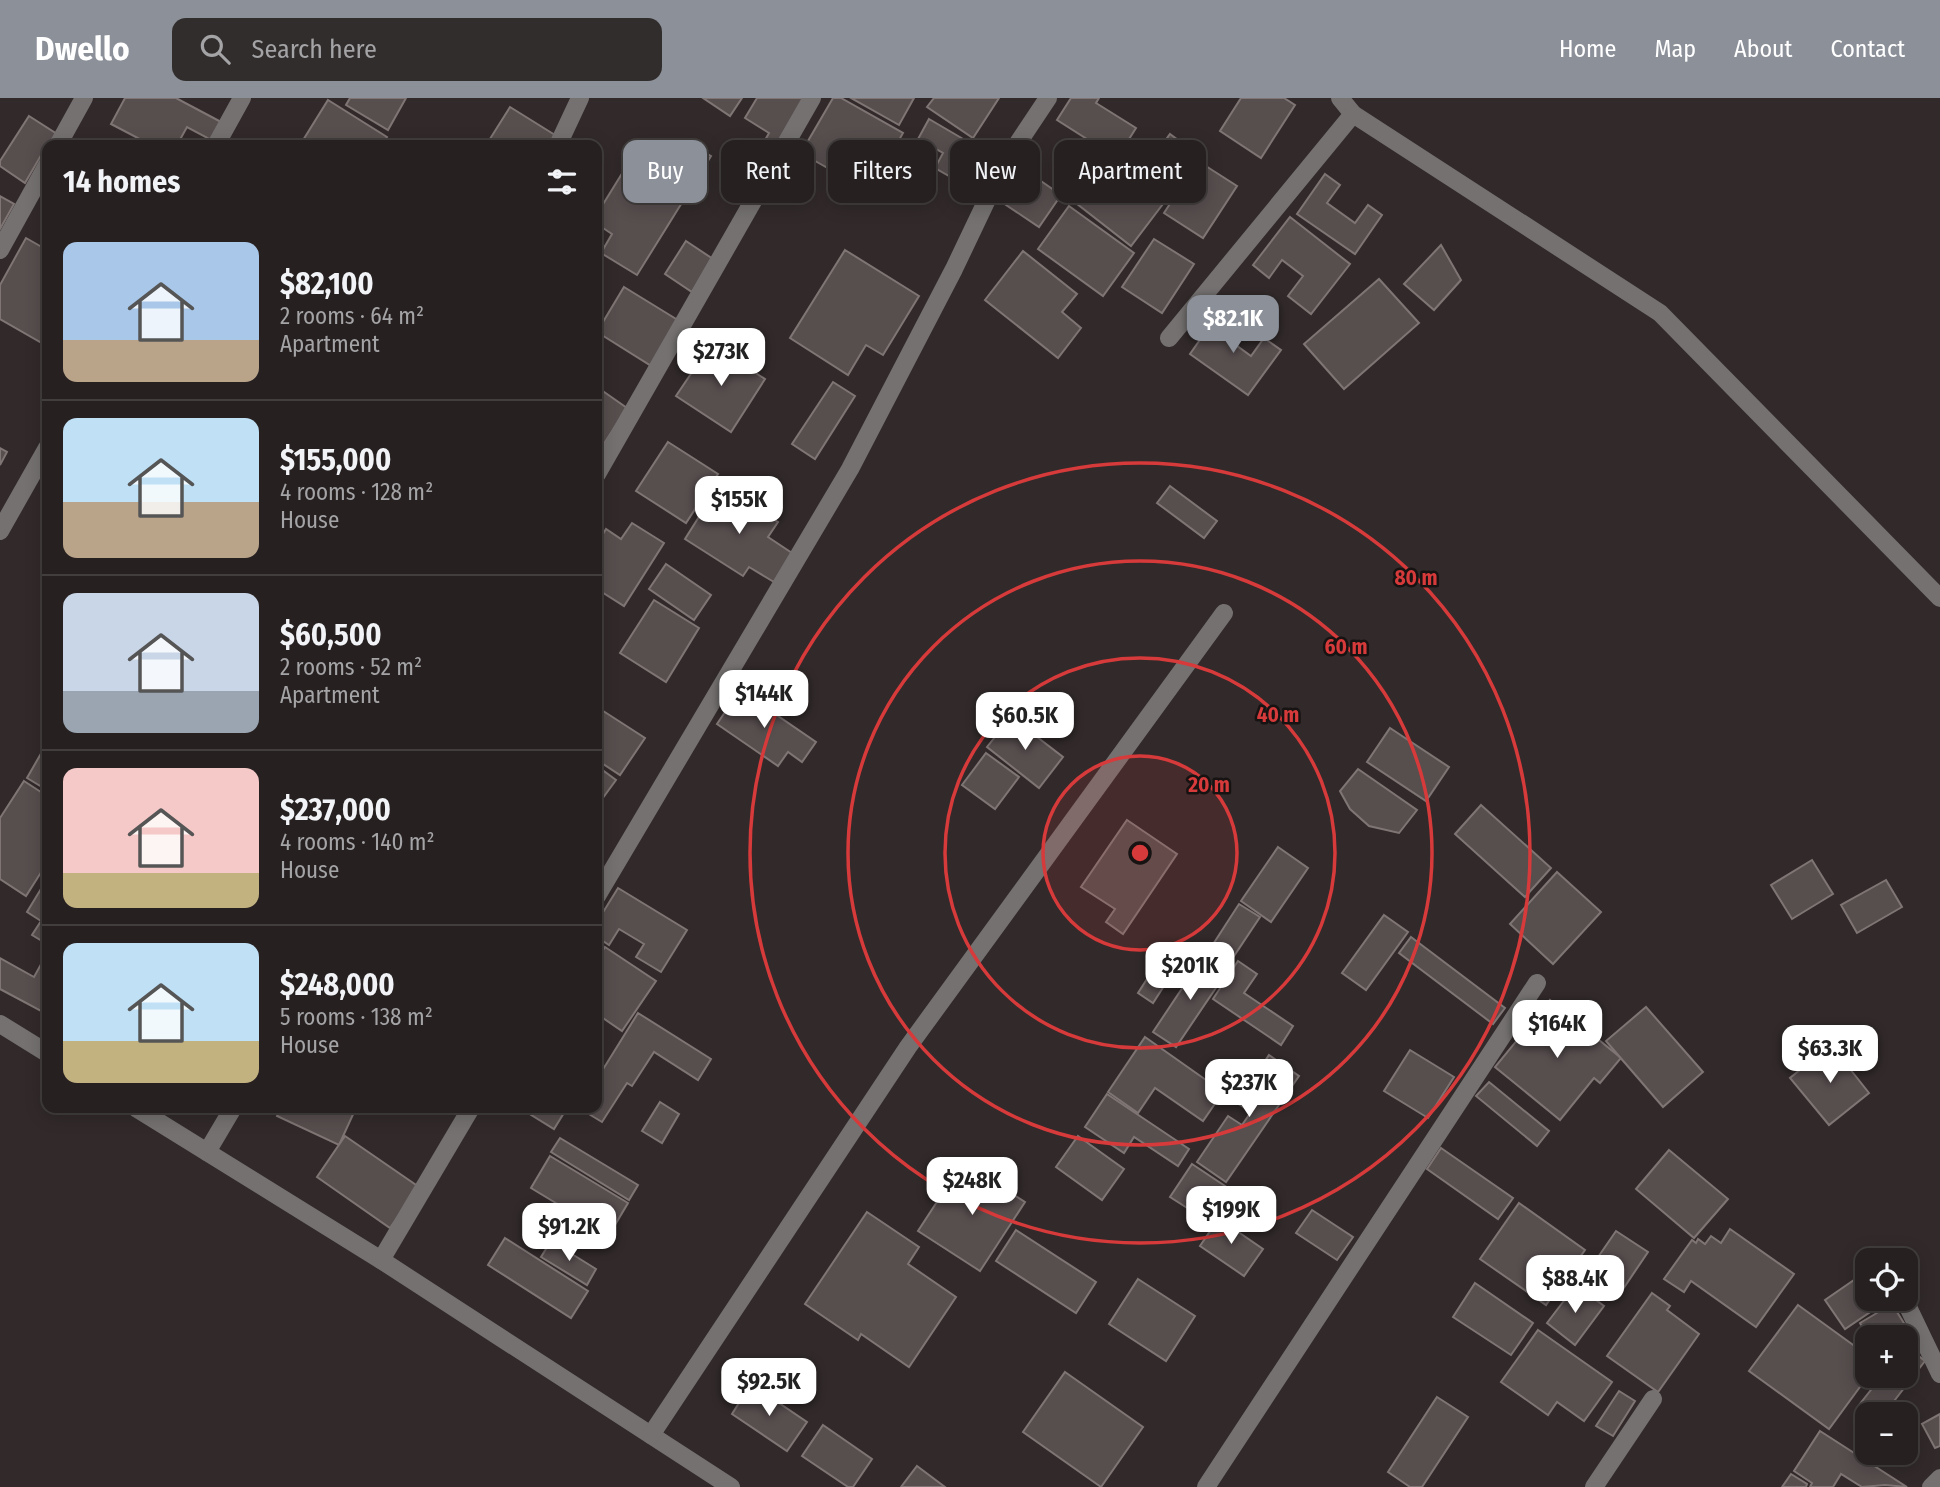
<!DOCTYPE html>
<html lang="en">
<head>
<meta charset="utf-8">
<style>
  body { margin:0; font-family:"Fira Sans Condensed",sans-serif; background:#322d2d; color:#f1f3f6; height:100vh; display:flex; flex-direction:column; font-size:26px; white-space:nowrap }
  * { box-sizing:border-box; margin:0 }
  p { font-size:23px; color:#a4a3a5 }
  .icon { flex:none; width:38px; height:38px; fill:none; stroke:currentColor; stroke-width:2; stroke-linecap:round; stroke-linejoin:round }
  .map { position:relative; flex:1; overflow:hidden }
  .details { position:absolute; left:42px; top:42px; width:560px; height:973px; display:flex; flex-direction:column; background:#262020; border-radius:14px; box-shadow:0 4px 18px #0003,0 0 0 2px #423e3e }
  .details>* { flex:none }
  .guide { position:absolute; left:623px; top:42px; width:665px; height:63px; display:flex; gap:14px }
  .tools { position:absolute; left:1855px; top:1150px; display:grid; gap:14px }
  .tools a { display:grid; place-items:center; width:63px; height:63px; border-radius:14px; background:#262020; box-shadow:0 4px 18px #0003,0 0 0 2px #423e3e; font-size:35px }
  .price { position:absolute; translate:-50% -60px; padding:0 16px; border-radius:14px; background:#fff; color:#222; font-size:23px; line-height:46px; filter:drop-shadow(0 2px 4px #0008) }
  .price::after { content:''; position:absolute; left:50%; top:42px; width:21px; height:16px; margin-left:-10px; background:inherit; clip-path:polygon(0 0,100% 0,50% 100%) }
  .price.active { background:#8c9099; color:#fff }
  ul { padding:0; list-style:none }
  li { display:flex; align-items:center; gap:21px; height:175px; padding:0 21px }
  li+li { border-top:2px solid #423e3e }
  li span { display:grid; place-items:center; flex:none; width:196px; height:140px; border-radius:14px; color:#555 }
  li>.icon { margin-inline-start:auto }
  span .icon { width:84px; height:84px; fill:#fffc; stroke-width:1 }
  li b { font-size:30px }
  h2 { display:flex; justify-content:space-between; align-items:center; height:84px; padding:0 21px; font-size:30px }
  .chip { padding:0 24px; border-radius:14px; background:#262020; box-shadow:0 4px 18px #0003,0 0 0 2px #423e3e; font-size:24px; line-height:63px }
  .chip.active { background:#8c9099; color:#fff }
  header { display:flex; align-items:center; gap:42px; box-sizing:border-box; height:98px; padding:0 35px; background:#8c9099; color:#fff }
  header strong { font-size:33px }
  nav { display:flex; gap:38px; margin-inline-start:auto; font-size:24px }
  .search { width:490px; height:63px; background:#322d2d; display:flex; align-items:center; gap:18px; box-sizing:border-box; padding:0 24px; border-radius:14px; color:#a4a3a5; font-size:26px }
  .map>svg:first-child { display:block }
</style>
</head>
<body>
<header>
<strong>Dwello</strong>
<div class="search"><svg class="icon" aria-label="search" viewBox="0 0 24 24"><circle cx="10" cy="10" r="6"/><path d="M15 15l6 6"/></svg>Search here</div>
<nav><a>Home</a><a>Map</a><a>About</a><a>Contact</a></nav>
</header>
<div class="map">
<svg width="1940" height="1389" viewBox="0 0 1940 1389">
  <rect width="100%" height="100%" fill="#322a2a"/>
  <g fill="#574e4e" stroke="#7f7575" stroke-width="2">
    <path d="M125,0H176L223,25L213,43L187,29L177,47H151L111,26Z"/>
    <path d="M350,0H406L388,32L346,7Z"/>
    <path d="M703,0H742L730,18Z"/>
    <path d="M757,0H805L775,51L764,44L769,35L745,20Z"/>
    <path d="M833,0H841L903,35L870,94L801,55Z"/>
    <path d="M851,0H914L899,27Z"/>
    <path d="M934,0H999L973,40L927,9Z"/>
    <path d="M1071,0H1099L1096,5L1136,30L1117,60L1057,22Z"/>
    <path d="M1241,0H1284L1295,7L1261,60L1220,33Z"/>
    <path d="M328,2L387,39L382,47H300Z"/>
    <path d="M510,9L555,37L549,47H494L488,44Z"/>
    <path d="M29,18L57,36L47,47L25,85L0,68V63Z"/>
    <path d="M929,21L982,52L963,86L935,70L943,55L918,41Z"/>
    <path d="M1170,36L1193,53L1162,95L1139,79Z"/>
    <path d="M684,42L711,58L637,177L601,155L612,136L597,126V116L631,61L650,74L662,56L672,62Z"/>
    <path d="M1106,56L1166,102L1131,148L1072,102Z"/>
    <path d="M1198,63L1237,88L1203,140L1164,115Z"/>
    <path d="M1028,74L1061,97L1039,129L1006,107Z"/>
    <path d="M1325,76L1340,87L1327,105L1355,125L1368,107L1382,117L1355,156L1297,116Z"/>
    <path d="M0,98L14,106L0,131Z"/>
    <path d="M1069,108L1134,155L1103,198L1038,151Z"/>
    <path d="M1290,119L1350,166L1311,216L1288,198L1303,178L1282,162L1269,180L1253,167Z"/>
    <path d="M26,140L47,152V248L0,221V187Z"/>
    <path d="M1154,141L1194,166L1162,215L1122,189Z"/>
    <path d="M686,143L713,161L692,194L665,176Z"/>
    <path d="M1441,147L1461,182L1434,212L1404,186Z"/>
    <path d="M845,152L919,198L883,257L866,247L848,277L790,240Z"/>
    <path d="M1023,153L1077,196L1062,214L1081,230L1058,260L985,202Z"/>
    <path d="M1379,181L1419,225L1344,291L1304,246Z"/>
    <path d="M624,189L681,224L653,269L597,234Z"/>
    <path d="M1223,209L1238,220L1225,239L1251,258L1264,240L1281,252L1248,297L1190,256Z"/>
    <path d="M711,246L765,281L731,334L676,298Z"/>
    <path d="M833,284L855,298L815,361L792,346Z"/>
    <path d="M597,289L627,310L598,355L597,354Z"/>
    <path d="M668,344L718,376L686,425L636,393Z"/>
    <path d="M0,350L7,354L0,367Z"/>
    <path d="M719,387L778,424L768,439L792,455L774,484L749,469L743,478L685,441Z"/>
    <path d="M1170,388L1217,423L1204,440L1157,405Z"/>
    <path d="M632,425L664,445L624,508L597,491V446L606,431L621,441Z"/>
    <path d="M666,466L711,497L694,522L649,491Z"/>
    <path d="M654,502L699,530L666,584L620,555Z"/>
    <path d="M740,592L816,644L802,664L788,654L778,668L717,626Z"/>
    <path d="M597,609L645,640L620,677L597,662Z"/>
    <path d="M1011,619L1063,659L1039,690L987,649Z"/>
    <path d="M1390,630L1449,669L1426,703L1367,664Z"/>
    <path d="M47,645V692L27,680Z"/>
    <path d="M986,655L1019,679L995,711L962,687Z"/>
    <path d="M597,668L616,682L597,708Z"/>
    <path d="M1358,671L1417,712L1399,735L1369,728L1350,711L1340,693Z"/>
    <path d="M24,683L47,698V765L26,798L0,781V720Z"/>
    <path d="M1481,707L1551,770L1525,799L1455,736Z"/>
    <path d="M1127,722L1177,756L1123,836L1106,824L1115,811L1081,789Z"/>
    <path d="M1278,749L1308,770L1271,824L1241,803Z"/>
    <path d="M1812,762L1833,796L1792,821L1771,787Z"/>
    <path d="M1557,774L1601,814L1553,866L1510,826Z"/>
    <path d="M47,781V846L32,837L41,823L27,814Z"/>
    <path d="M1886,782L1902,809L1857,835L1841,807Z"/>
    <path d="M618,790L687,832L661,874L636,859L644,846L619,831L609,847L597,839V824Z"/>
    <path d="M1239,806L1260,819L1230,864L1210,851Z"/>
    <path d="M1384,817L1408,834L1366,892L1342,875Z"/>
    <path d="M1411,839L1505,910L1493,926L1399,855Z"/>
    <path d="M605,849L656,883L622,933L597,916V862Z"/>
    <path d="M1203,859L1226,875L1176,949L1153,934Z"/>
    <path d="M0,860L34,879L44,861L47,863V902L41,913L0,891Z"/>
    <path d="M1238,863L1257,876L1244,895L1293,928L1281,947L1213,901Z"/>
    <path d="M1158,864L1173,874L1153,905L1138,895Z"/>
    <path d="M1550,902L1621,960L1600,985L1594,980L1560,1022L1495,969Z"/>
    <path d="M1646,909L1703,974L1663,1009L1606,943Z"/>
    <path d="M638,915L711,961L698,982L654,954L632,988L627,985L602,1024L579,1010H597V981Z"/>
    <path d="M1145,939L1223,994L1203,1023L1155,990L1138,1015L1108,994Z"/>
    <path d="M1831,947L1869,995L1829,1027L1790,980Z"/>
    <path d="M1410,952L1454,979L1428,1020L1384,993Z"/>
    <path d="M1269,957L1299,978L1226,1084L1197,1064L1228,1018L1242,1027L1251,1014L1237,1005Z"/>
    <path d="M1489,984L1549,1033L1537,1048L1476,998Z"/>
    <path d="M1107,996L1189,1051L1178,1068L1134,1039L1124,1055L1085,1029Z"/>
    <path d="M660,1004L679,1016L662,1045L642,1033Z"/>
    <path d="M281,1010H356L339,1047L277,1018Z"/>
    <path d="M520,1010H567L554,1031Z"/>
    <path d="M345,1038L419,1089L390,1130L317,1079Z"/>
    <path d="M1078,1038L1124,1071L1102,1102L1056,1069Z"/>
    <path d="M560,1040L638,1087L629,1102L551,1054Z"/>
    <path d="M1441,1050L1513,1100L1498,1121L1427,1071Z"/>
    <path d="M1669,1052L1728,1101L1694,1140L1636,1091Z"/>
    <path d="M550,1058L628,1105L609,1137L531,1090Z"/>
    <path d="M963,1064L1025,1104L980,1173L918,1133Z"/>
    <path d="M1192,1066L1228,1090L1206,1122L1170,1099Z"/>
    <path d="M1519,1105L1585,1152L1546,1207L1480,1161Z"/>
    <path d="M1312,1112L1353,1139L1337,1162L1296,1135Z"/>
    <path d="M867,1114L919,1149L908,1166L956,1199L909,1269L861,1236L858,1242L805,1206Z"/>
    <path d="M1221,1117L1236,1128L1234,1131L1263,1151L1244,1178L1200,1148Z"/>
    <path d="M1730,1131L1794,1176L1756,1229L1691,1183L1684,1194L1664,1181L1692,1142L1696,1145L1698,1141L1705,1146L1711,1138L1721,1145Z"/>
    <path d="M1016,1132L1096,1184L1076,1215L996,1163Z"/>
    <path d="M1616,1133L1648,1154L1617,1200L1585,1178Z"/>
    <path d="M505,1140L588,1193L571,1220L488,1167Z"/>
    <path d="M551,1143L596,1171L587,1187L541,1159Z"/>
    <path d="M1867,1173V1200H1891L1845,1231L1825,1202Z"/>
    <path d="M1138,1181L1195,1218L1166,1263L1109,1226Z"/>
    <path d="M1475,1185L1533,1225L1511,1257L1453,1219Z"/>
    <path d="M1576,1187L1604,1208L1575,1247L1547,1225Z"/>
    <path d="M1652,1195L1670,1208L1667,1212L1699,1236L1658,1294L1607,1258Z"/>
    <path d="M1892,1206L1912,1238L1906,1242V1239H1868L1860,1225Z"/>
    <path d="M1798,1207L1867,1257L1868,1278L1829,1331L1749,1273Z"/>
    <path d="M1538,1232L1612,1284L1584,1323L1557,1304L1548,1317L1501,1284Z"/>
    <path d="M1906,1248L1925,1263L1884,1316H1871L1859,1307L1882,1278H1906Z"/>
    <path d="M1065,1274L1143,1329L1101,1389L1023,1334Z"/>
    <path d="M751,1286L807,1324L787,1353L732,1316Z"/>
    <path d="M1619,1293L1635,1303L1613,1338L1596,1328Z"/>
    <path d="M1437,1299L1468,1319L1422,1389H1410L1388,1374Z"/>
    <path d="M1940,1316V1348L1935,1350L1922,1326Z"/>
    <path d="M823,1327L872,1361L853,1389H848L802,1358Z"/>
    <path d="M1820,1333L1907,1389L1885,1387L1862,1389L1841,1376L1833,1389H1810L1812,1385L1794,1373Z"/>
    <path d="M917,1368L945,1389H901Z"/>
    <path d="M1791,1376L1807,1386L1806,1389H1782Z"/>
  </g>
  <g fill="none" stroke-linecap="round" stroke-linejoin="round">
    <g stroke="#757171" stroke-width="18">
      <path d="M1340,0L1353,16L1660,215L1940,500"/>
      <path d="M58,47L84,0"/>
      <path d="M216,47L242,0"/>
      <path d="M558,47L580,0"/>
      <path d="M0,152L47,67"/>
      <path d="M1169,240L1353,16"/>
      <path d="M597,376L812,0"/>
      <path d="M0,433L47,350"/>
      <path d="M597,798L850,371L954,171L1004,66L1048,0"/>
      <path d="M0,926L47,955"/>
      <path d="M136,1010L381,1162L731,1389"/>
      <path d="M207,1054L233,1010"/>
      <path d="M381,1162L471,1010"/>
      <path d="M1909,1211L1940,1276"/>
      <path d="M651,1337L908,949L1224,515"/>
      <path d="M1206,1389L1537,885"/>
      <path d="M1594,1389L1653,1301"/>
      <path d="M1931,1389L1940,1380"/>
    </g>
  </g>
  <circle cx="1140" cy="755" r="97" fill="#d73a3a" fill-opacity=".12"/>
  <g fill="none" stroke="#d73a3a" stroke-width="3.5">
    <circle cx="1140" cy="755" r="97"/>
    <circle cx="1140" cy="755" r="195"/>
    <circle cx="1140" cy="755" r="292"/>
    <circle cx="1140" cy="755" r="390"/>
  </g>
  <circle cx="1140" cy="755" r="10" fill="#d73a3a" stroke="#171313" stroke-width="3.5"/>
  <g font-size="21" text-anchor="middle" font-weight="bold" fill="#d73a3a" stroke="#171313" stroke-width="5" stroke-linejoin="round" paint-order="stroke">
    <text x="1416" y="487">80 m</text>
    <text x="1346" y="556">60 m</text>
    <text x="1278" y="624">40 m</text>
    <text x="1209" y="694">20 m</text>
  </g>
</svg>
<div class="tools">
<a><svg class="icon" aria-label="locate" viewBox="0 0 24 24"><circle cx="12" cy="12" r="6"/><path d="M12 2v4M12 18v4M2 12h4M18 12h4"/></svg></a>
<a>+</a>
<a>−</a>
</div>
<b class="price active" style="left:1233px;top:257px">$82.1K</b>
<b class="price" style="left:721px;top:290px">$273K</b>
<b class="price" style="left:739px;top:438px">$155K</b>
<b class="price" style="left:764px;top:632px">$144K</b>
<b class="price" style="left:1025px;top:654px">$60.5K</b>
<b class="price" style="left:1190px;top:904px">$201K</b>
<b class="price" style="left:1557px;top:962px">$164K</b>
<b class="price" style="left:1830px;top:987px">$63.3K</b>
<b class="price" style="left:1249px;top:1021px">$237K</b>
<b class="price" style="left:972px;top:1119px">$248K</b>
<b class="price" style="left:1231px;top:1148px">$199K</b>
<b class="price" style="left:569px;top:1165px">$91.2K</b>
<b class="price" style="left:1575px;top:1217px">$88.4K</b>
<b class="price" style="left:769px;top:1320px">$92.5K</b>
<div class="guide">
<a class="chip active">Buy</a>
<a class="chip">Rent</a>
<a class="chip">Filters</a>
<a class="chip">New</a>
<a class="chip">Apartment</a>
</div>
<section class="details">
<h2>14 homes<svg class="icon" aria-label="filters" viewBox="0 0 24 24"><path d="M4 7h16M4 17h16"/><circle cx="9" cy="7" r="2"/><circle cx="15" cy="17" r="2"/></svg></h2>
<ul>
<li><span style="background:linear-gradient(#a9c7e8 70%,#b9a48a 0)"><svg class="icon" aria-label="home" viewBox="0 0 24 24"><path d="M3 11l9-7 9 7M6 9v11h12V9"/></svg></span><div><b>$82,100</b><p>2 rooms · 64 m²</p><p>Apartment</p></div></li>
<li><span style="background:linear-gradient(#bfe0f5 60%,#b9a48a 0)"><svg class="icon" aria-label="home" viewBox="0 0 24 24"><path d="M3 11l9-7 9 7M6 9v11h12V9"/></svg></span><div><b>$155,000</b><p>4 rooms · 128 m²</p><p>House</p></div></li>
<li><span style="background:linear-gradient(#c9d6e8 70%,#9aa5b1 0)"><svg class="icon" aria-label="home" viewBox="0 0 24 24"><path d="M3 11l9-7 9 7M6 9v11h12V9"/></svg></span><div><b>$60,500</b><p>2 rooms · 52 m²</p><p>Apartment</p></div></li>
<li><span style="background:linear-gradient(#f6c9c9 75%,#c2b280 0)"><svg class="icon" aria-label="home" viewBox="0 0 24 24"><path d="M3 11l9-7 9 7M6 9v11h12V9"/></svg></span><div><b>$237,000</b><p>4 rooms · 140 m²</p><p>House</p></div></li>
<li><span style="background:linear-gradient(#bfe0f5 70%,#c2b280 0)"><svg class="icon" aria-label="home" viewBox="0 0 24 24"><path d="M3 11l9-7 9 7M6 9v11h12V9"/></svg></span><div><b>$248,000</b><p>5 rooms · 138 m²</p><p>House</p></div></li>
</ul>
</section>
</div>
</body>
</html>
